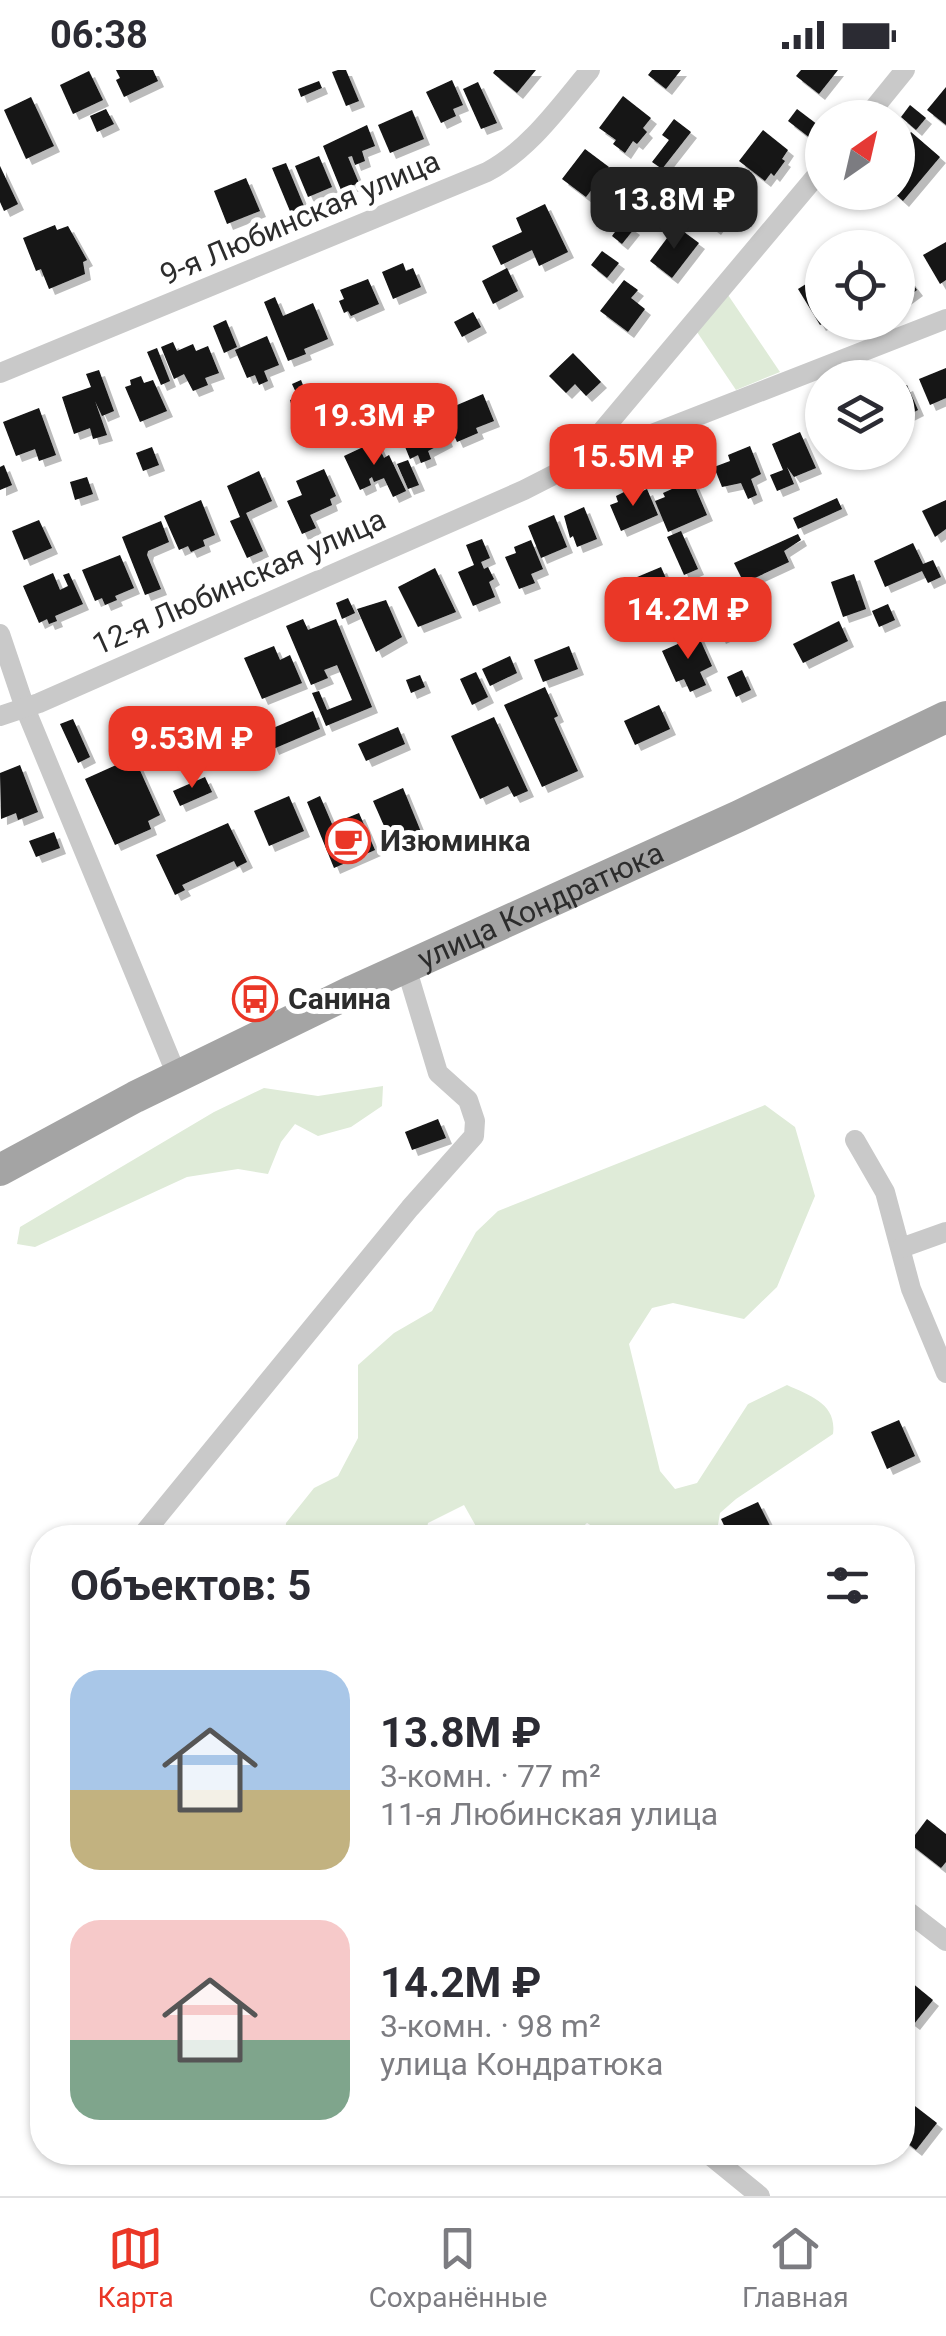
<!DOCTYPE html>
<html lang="ru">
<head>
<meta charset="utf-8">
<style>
  body { margin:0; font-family:Roboto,sans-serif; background:#f7f7f7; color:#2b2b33; height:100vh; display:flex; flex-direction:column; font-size:38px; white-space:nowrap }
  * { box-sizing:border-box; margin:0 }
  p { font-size:32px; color:#7c7c81 }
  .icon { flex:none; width:55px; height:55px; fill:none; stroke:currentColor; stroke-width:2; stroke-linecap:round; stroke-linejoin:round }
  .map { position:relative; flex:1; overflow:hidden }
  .details { position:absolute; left:30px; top:1455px; width:885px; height:640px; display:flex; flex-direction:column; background:#fff; border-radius:40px; box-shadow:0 2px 8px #0004 }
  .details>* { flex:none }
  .needle { width:65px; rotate:34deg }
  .tools { position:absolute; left:805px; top:30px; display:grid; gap:20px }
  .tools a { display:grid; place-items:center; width:110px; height:110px; border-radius:50%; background:#fff; box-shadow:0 2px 8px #0004; font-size:50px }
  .price { position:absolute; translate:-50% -85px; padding:0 22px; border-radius:20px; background:#ea3727; color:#fff; font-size:32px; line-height:65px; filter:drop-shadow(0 2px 5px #0008) }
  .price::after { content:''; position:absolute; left:50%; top:60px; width:30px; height:22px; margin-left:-15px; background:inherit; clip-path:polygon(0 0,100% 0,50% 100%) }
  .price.selected { background:#222; color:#fff }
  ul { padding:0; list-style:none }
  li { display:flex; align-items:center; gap:30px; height:250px; padding:0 40px }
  li span { display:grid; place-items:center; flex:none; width:280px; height:200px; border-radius:30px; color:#555 }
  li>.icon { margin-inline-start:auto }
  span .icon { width:120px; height:120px; fill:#fffc; stroke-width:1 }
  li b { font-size:42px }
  h2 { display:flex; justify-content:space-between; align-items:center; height:120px; padding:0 40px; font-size:42px }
  .status { display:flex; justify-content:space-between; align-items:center; height:70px; padding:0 50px; background:#fff; direction:ltr }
  .status svg { height:28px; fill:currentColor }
  .tab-bar { display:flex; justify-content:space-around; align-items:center; height:140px; border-top:2px solid #e1e1e2; background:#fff; font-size:28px; color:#7c7c81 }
  .tab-bar a { display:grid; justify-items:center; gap:5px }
  .tab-bar .selected { color:#ea3727 }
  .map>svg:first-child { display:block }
</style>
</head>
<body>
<div class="status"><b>06:38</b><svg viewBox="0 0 49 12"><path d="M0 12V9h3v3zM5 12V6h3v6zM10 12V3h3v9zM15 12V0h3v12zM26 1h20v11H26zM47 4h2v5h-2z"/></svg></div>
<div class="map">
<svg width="946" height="2126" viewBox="0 0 946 2126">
  <defs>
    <filter id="shadow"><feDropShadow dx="6" dy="6" stdDeviation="0" flood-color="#0004"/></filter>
  </defs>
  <rect width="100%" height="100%" fill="#fff"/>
  <g fill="#dfebd8">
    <path d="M726,222L780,302L736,320L695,259Z"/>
    <path d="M383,1016L382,1036L351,1057L318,1066L295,1054L281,1072L268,1104L238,1099L187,1107L35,1177L17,1174L20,1157L214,1042L264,1018L318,1026Z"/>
    <path d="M765,1035L795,1057L815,1126L777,1217L744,1249L673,1233L652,1238L629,1274L660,1401L675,1419L697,1413L748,1334L787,1315C811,1326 837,1334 833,1364L736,1429L720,1443L716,1467H610L587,1453L572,1467H482L464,1435L428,1453L425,1467H285L286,1453L314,1418L338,1406L358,1368V1295L394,1263L432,1241L476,1162L498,1141Z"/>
  </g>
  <g fill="#131313" filter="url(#shadow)">
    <path d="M116,0H153L158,11L124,27L116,10L120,8Z"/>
    <path d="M338,0H346L359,31L346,36L332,2Z"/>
    <path d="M495,0H536L517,23L493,3Z"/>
    <path d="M652,0H681L666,19L648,5Z"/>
    <path d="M801,0H838L819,24L796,6Z"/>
    <path d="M89,1L103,30L73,44L60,15Z"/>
    <path d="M452,10L463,35L453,39L456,46L441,53L426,22Z"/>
    <path d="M319,11L322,18L301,27L298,19Z"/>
    <path d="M478,12L497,53L481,59L463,19Z"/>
    <path d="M946,17V55L927,40Z"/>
    <path d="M623,26L651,48L643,58L647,62L637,74L633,71L625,83L613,74L616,70L599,58Z"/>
    <path d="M31,27L54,76L26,89L4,40Z"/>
    <path d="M910,35L926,48L916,60L901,47Z"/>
    <path d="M106,39L114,54L97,62L90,46Z"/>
    <path d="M797,39L822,58L814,71L788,51Z"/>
    <path d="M412,40L424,69L390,83L378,55Z"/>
    <path d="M674,49L691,62L662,99L652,92L669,70L662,65Z"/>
    <path d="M367,55L375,76L362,81L365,91L355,95L352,86L348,87L359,113L341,120L323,76Z"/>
    <path d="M763,60L788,80L782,89L785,91L774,106L771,103L765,111L739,91Z"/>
    <path d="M911,62L940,87L903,131L893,122H898V78Z"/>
    <path d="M585,79L609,97L606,100L612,104L605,114L599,110L586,127L562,109Z"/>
    <path d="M319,86L332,117L308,127L295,96Z"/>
    <path d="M286,93L306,141L292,146L272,98Z"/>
    <path d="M0,96L18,134L4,141L0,132Z"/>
    <path d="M246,108L260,141L227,154L214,121Z"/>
    <path d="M713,112L737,130L715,159L691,141Z"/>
    <path d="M545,134L568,182L539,196L532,180L501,195L492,176L522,162L516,148Z"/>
    <path d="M623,151L634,159L622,174L612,166Z"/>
    <path d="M55,155L57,160L68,156L87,190L83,192L85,204L49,219L41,199L36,201L23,168Z"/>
    <path d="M676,156L699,173L672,208L650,191Z"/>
    <path d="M946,172V210L940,214L923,185Z"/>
    <path d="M602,181L619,193L607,208L591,195Z"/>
    <path d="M403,193L406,201L413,198L421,217L393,229L382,202Z"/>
    <path d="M507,198L518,221L493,234L482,211Z"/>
    <path d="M904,203L917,220L898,234V207Z"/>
    <path d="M822,204V254L820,255L798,219Z"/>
    <path d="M368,209L379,234L351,246L348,241L344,243L339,231L344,229L340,220Z"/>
    <path d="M624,210L638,220L631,228L645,239L628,262L600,241Z"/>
    <path d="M275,227L283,246L313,233L328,269L304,279L306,284L288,291L264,232Z"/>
    <path d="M473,242L481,257L462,267L454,252Z"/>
    <path d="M226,250L237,277L224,283L213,256Z"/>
    <path d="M267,266L279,295L264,301L268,311L259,315L255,305L247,308L235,280Z"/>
    <path d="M173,272L177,281L193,274L196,281L208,276L219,303L205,308L208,315L193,321L184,304L174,309L161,277Z"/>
    <path d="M157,278L170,311L161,315L147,282Z"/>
    <path d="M573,283L601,312L586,326L575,314L566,323L549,306Z"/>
    <path d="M946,298V328L930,335L919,309Z"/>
    <path d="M99,300L114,341L102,346L95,331L107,365L93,369L90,358L74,364L62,327L91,317L86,304Z"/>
    <path d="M141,306L144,313L153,310L167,341L140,352L125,317L131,315L130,310Z"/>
    <path d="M301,310L309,330L292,337L290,330L298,327L292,314Z"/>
    <path d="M907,315L918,340L898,350V319Z"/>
    <path d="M483,324L494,351L476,358L478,363L457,372L443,341Z"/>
    <path d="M39,338L56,385L39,391L35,379L16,386L3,352Z"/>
    <path d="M437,346L447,371L428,381L431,389L421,393L418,385L410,389L399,362Z"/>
    <path d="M800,362L816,398L794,407L787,397L794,414L777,421L770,405L783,400L772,374Z"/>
    <path d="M376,371L384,388L389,385L406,421L393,427L384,408L374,412L372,407L369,409L371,415L360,420L344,386Z"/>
    <path d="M750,376L761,404L751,409L757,425L748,429L741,413L722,417L714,397L730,391L728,385Z"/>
    <path d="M152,377L159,395L143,401L136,383Z"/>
    <path d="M408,390L419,415L408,419L397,394Z"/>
    <path d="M4,395L12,415L0,420V397Z"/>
    <path d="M324,399L336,426L330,429L332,435L310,445L316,458L302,464L287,431L302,425L296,411Z"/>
    <path d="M259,401L272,431L246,443L263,481L247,488L230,451L240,447L227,416Z"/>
    <path d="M87,407L93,424L75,430L70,412Z"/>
    <path d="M692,410L707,445L668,462L655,431L665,427L663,423Z"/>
    <path d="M647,419L658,445L621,461L610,435L618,432L616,426L628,420L630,427Z"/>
    <path d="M837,428L842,439L798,459L793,448Z"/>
    <path d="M201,430L215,465L203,470L205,476L191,482L188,476L179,480L164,446Z"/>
    <path d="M946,430V459L935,467L922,441Z"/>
    <path d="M584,437L597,469L577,477L573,466L570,468L564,446Z"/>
    <path d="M554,445L567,477L541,488L528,456Z"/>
    <path d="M39,450L52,478L24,490L12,461Z"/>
    <path d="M161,451L169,472L148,481L147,485L161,519L145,525L122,467Z"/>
    <path d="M681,461L698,499L684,505L667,467Z"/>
    <path d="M798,464L801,470L784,481L789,492L744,513L734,493Z"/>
    <path d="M482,469L490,488L481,492L484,499L488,497L494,509L489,512L495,527L473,536L458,502L474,495L466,475Z"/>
    <path d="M531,470L543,499L531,504L535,513L519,519L505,487L516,483L514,477Z"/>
    <path d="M913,473L923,494L933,490L941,507L928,513L922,501L885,517L874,491Z"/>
    <path d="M120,485L134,518L115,526L117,530L105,535L102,528L95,531L82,500Z"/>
    <path d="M661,497L668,513L637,527L630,510Z"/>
    <path d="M435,498L456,542L418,557L398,517Z"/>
    <path d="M53,503L60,520L68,516L63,505L69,503L83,534L55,546L57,551L49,554L47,549L39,553L23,516Z"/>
    <path d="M854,504L866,539L843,547L831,512Z"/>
    <path d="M742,512L763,549L737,564L735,561L720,568L710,545L716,542L709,527Z"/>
    <path d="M348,528L355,543L342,549L336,533Z"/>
    <path d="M386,530L402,567L376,582L357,539Z"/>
    <path d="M888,534L895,550L879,557L872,541Z"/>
    <path d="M303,549L308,560L336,549L372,637L326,656L312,623L319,621L327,640L352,630L337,595L324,600L328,608L311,615L286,556Z"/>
    <path d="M839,551L848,571L803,593L793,574Z"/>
    <path d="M698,565L712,596L700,602L706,615L690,622L684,609L676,612L662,581Z"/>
    <path d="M274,576L280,590L290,585L302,613L262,629L244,588Z"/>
    <path d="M569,576L578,599L543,612L534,590Z"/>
    <path d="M510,586L517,603L490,616L482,599Z"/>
    <path d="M742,600L751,620L736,627L727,607Z"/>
    <path d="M476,602L488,627L472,635L460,609Z"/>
    <path d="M420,605L425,617L411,623L406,610Z"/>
    <path d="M545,617L558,646L554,648L578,701L542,717L504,635Z"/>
    <path d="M659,635L670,659L635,675L624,651Z"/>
    <path d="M313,641L320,659L273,679L266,661Z"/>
    <path d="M494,647L528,721L514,727L508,716L480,729L451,666Z"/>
    <path d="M73,649L90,687L78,693L60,654Z"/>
    <path d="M398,657L405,674L366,691L358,674Z"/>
    <path d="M134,687L160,745L148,751L151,759L115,775L85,709Z"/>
    <path d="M20,695L38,742L18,750L16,743L1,749L0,703Z"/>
    <path d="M205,707L212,722L180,736L173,721Z"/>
    <path d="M403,718L421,762L392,774L373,731Z"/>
    <path d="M289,726L304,761L269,776L254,741Z"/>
    <path d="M320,726L332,754L359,743L375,780L334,798L307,732Z"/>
    <path d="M228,753L247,792L237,797L234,791L182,815L185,820L175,825L156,785Z"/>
    <path d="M54,762L60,778L36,787L29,771Z"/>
    <path d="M438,1049L446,1068L412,1080L405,1062Z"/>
    <path d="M899,1350L915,1386L887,1399L871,1362Z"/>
    <path d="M758,1432L772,1460L755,1468H730L721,1449Z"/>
    <path d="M927,1749L946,1764V1792L941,1798L909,1773Z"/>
    <path d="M906,1908L933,1930L914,1954L902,1945V1912Z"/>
    <path d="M902,2026L937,2053L916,2080L902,2069Z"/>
  </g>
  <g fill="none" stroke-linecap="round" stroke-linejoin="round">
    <g stroke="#c9c9c9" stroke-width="20">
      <path d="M866,48L905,0"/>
      <path d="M0,303L487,102C530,79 559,37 590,0"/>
      <path d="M576,392L822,99"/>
      <path d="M0,564L25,638L178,1008"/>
      <path d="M0,646L39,633L524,420L575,394L946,249"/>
      <path d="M855,1070L885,1122L911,1219L946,1303"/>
      <path d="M901,1178L946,1162"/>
      <path d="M140,1468L410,1138L474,1066L475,1051L468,1030L438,1003L406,897"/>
      <path d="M902,1837L946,1871"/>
      <path d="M706,2082L760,2126"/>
    </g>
    <path stroke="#a4a4a4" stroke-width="32" id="s1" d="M0,1100L135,1027L353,921L739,746L946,647"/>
  </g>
  <defs>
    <symbol id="cafe-ring" viewBox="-11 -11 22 22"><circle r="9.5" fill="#fff" stroke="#ea3727" stroke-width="1.5"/><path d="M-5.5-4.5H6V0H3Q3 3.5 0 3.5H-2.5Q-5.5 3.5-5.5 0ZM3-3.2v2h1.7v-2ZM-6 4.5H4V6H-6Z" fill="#ea3727"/></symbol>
    <symbol id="bus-ring" viewBox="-11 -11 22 22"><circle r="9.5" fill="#fff" stroke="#ea3727" stroke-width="1.5"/><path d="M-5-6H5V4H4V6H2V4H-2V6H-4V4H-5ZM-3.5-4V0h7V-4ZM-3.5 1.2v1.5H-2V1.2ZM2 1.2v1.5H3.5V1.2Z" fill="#ea3727"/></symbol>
  </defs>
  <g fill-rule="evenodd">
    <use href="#cafe-ring" x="323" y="746" width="50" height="50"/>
    <use href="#bus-ring" x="230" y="904" width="50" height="50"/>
  </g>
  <g text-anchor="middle" stroke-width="10" stroke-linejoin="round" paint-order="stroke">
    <g font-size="30" fill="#2c2c2c" stroke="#fff">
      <text transform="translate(300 148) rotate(-23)" y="10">9-я Любинская улица</text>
      <text transform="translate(239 512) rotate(-24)" y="10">12-я Любинская улица</text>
      <text dy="10" stroke="none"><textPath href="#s1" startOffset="602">улица Кондратюка</textPath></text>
    </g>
    <g font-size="30" font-weight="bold" fill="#2c2c2c" stroke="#fff" text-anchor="start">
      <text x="380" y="781">Изюминка</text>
      <text x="288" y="939">Санина</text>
    </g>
  </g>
</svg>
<div class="tools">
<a><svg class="needle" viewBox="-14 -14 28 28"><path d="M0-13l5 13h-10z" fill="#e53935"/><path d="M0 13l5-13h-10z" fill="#7c7c81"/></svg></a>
<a><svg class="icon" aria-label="locate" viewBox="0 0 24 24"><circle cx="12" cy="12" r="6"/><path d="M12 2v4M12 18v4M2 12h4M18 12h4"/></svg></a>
<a><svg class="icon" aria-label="layers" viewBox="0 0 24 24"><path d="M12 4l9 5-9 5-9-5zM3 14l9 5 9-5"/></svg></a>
</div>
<b class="price selected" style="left:674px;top:182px">13.8M ₽</b>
<b class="price" style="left:374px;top:398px">19.3M ₽</b>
<b class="price" style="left:633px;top:439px">15.5M ₽</b>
<b class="price" style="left:688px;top:592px">14.2M ₽</b>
<b class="price" style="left:192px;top:721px">9.53M ₽</b>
<section class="details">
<h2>Объектов: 5<svg class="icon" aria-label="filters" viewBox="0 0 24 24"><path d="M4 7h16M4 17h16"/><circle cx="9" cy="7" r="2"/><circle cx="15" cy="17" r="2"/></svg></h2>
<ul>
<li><span style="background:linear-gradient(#a9c7e8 60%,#c2b280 0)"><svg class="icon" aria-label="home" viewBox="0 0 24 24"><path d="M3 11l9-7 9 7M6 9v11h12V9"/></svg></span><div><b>13.8M ₽</b><p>3-комн. · 77 m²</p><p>11-я Любинская улица</p></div></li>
<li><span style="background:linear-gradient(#f6c9c9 60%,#7fa58c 0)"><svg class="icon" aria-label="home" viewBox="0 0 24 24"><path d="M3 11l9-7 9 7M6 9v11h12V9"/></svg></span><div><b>14.2M ₽</b><p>3-комн. · 98 m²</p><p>улица Кондратюка</p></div></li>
</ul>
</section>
</div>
<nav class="tab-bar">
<a class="selected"><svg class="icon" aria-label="map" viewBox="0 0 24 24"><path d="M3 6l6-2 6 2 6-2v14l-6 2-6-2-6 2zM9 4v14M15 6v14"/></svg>Карта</a>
<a><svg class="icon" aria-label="saved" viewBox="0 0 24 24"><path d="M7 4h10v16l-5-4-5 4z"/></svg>Сохранённые</a>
<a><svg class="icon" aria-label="home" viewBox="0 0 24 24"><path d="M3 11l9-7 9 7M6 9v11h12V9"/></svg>Главная</a>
</nav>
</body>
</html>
